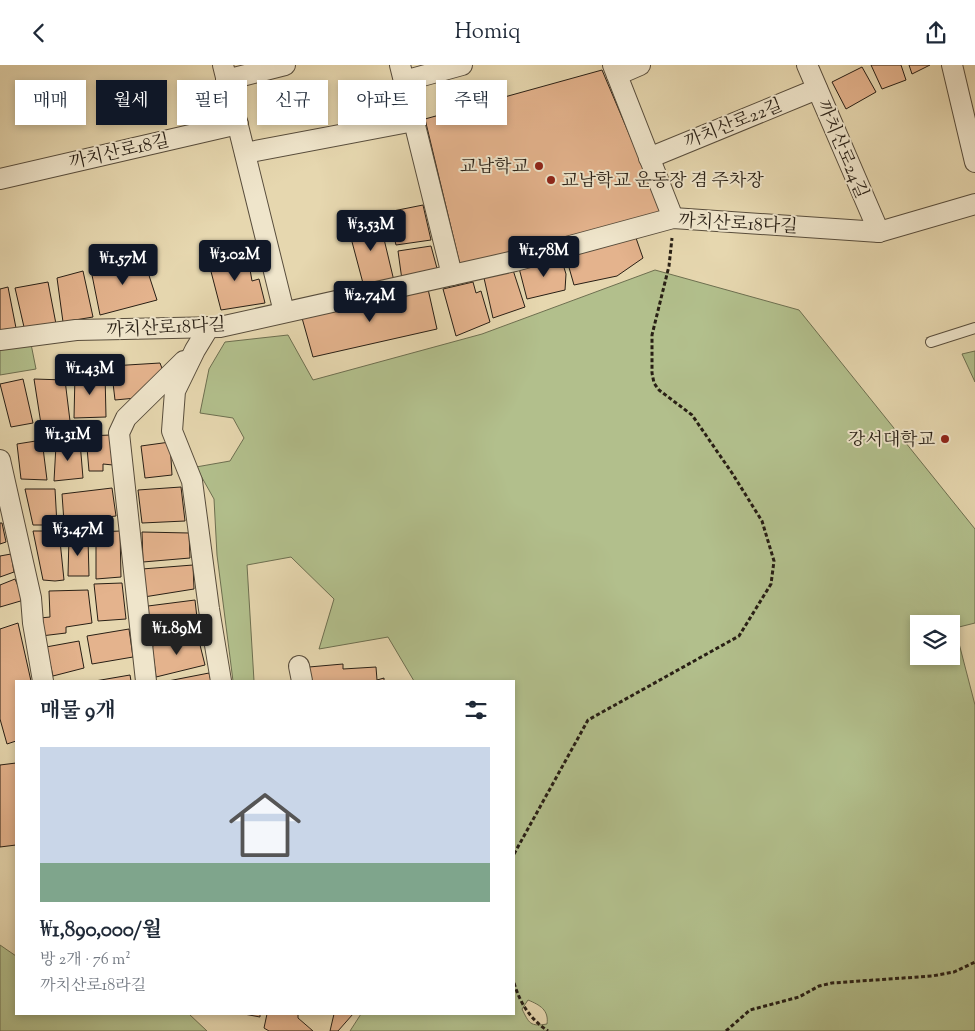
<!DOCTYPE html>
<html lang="ko">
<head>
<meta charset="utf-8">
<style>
  body { margin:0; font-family:"Sorts Mill Goudy","Noto Serif KR",serif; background:#f6f6f7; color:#1f2937; height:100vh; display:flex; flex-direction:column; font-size:19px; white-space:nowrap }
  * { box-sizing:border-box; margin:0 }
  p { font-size:16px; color:#747a83 }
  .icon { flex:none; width:28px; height:28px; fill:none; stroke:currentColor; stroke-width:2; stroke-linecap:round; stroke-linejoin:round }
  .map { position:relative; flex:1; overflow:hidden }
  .side { position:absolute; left:15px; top:615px; width:500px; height:335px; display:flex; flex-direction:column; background:#fff; border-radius:0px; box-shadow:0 2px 8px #0003 }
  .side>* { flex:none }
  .hud { position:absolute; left:15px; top:15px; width:500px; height:45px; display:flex; gap:10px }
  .tools { position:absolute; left:910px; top:550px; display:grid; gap:10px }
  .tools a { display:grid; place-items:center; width:50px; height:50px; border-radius:0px; background:#fff; box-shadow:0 2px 8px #0003; font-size:25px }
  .price { position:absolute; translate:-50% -42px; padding:0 11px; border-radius:5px; background:#111827; color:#fff; font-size:16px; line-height:32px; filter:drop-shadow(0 1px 2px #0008) }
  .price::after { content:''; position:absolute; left:50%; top:30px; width:15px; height:11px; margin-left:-8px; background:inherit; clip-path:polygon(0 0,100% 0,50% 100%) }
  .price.current { background:#222; color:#fff }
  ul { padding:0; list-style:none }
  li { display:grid; align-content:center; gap:10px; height:265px; padding:0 25px }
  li+li { border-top:1px solid #e0e1e3 }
  li span { display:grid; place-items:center; height:155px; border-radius:0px; color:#555 }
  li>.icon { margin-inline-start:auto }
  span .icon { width:90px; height:90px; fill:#fffc; stroke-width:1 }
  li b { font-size:21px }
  h2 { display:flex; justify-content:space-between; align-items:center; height:60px; padding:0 25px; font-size:21px }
  .pill { padding:0 18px; border-radius:0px; background:#fff; box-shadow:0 2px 8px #0003; font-size:18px; line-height:45px }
  .pill.current { background:#111827; color:#fff }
  header { display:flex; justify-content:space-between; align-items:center; height:65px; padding:0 25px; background:#fff; font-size:22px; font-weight:600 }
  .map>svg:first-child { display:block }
</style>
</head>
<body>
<header><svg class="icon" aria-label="back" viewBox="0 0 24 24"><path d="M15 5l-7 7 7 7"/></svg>Homiq<svg class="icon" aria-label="share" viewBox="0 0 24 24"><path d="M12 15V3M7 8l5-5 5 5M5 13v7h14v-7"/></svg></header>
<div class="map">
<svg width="975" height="966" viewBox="0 0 975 966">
  <rect width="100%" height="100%" fill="#e6d7af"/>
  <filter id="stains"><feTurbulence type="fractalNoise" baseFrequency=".004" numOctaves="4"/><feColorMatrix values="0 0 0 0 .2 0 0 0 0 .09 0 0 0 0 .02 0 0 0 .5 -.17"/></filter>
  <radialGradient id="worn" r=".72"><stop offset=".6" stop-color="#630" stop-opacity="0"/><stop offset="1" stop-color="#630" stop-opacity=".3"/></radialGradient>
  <g fill="#b2bf8c" stroke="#6d6f50" fill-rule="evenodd">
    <path d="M655,205L799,245L975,464V558L955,563L975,640V966H350L361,949H514V616H414L388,572L319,584L334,534L291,492L247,500L254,616H233L217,490L214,434L196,402L230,396L244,373L233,353L200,348L209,304L225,277L288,270L313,315L482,269ZM919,559H951V591H919ZM528,935C540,940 549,945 547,959C530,962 529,958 522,944Z"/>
    <path d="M31,279L36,304L0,310V282Z"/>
    <path d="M975,286V317L962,289Z"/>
    <path d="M0,880L16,891V949H189L207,966H0Z"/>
  </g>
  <g fill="#e4b38d" stroke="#281f15">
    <path d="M871,0H901L906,15L882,24Z"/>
    <path d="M909,0H930L912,9Z"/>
    <path d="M862,2L876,27L846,44L832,17Z"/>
    <path d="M602,5L663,149L460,200L425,54Z"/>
    <path d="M423,140L431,175L396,180L388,147Z"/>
    <path d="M379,153L394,216L364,222L347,158Z"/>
    <path d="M636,173L643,193L617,211L574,220L566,192Z"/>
    <path d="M431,181L438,207L402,215L398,186Z"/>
    <path d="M247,187L252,216L259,214L265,238L221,245L208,195Z"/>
    <path d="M143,192L157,235L100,250L91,205Z"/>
    <path d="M561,193L566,209L565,225L527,234L519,203Z"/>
    <path d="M513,205L525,242L493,253L484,213Z"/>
    <path d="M83,206L93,252L63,257L57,213Z"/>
    <path d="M48,217L56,259L24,262L15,223Z"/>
    <path d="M473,217L476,228L481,226L490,257L456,271L443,224Z"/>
    <path d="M8,222L16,263L0,265V224Z"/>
    <path d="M428,224L437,264L313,292L302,253Z"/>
    <path d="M160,298L163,306L136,333L115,335L111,301Z"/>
    <path d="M105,308L106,352L74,353L75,309Z"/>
    <path d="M23,314L33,358L11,362L0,319Z"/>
    <path d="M34,314L65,315L70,356L41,359Z"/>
    <path d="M111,370L113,400L103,399V406H89L86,371Z"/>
    <path d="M42,375L47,415L21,414L17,379Z"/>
    <path d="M80,377L83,413L54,416L56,380Z"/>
    <path d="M170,377L172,410L145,413L141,381Z"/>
    <path d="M181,422L185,456L142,458L138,425Z"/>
    <path d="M112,423L116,451L64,457L62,429Z"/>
    <path d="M25,424H55L57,460H33Z"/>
    <path d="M0,458H2L6,477L0,479Z"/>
    <path d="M33,466H59L64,515L55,516L43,515Z"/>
    <path d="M120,466L121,512L96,514V467Z"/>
    <path d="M142,467L189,468L190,493L143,497Z"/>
    <path d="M69,472L88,473L89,511H68Z"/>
    <path d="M11,489L14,507L0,512V491Z"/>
    <path d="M193,500L194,524L144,532L142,504Z"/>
    <path d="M15,514L24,535L0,542V520Z"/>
    <path d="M122,518L126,554L98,556L94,519Z"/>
    <path d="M88,525L92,558L66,562V568L41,571L40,553L50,552L49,526Z"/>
    <path d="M195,535L198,562L150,569L148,541Z"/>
    <path d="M18,558L31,616H16V676L7,679L0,654V564Z"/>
    <path d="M129,564L133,592L92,599L87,571Z"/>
    <path d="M198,572L205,600L156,612L152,581Z"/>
    <path d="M79,576L84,603L53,611L46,582Z"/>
    <path d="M343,599V604L376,602L377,615L384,613V616H311L309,602Z"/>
    <path d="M209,608L211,616H168Z"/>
    <path d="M130,610L131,616H95Z"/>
    <path d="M16,698V780L0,782V700Z"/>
    <path d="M244,949H260V952Z"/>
    <path d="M267,949H298V953L313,966H269L264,963Z"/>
    <path d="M334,949H353L338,966H330Z"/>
  </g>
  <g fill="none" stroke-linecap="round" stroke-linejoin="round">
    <defs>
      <path id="lane" d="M931,277L975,263"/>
      <g id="street">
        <path d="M223,0L284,247"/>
        <path d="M400,0L452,210"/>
        <path d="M613,0L673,153"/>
        <path d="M807,0L879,167"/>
        <path d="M952,0L975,97"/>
        <path d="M617,10L640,0"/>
        <path d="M226,15L285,0"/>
        <path d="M404,16L462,0"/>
        <path d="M245,88L414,56"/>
        <path d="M649,93L817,24"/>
        <path d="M0,114L238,59"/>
        <path d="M209,262L195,285L175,326L172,366L192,416L209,544L221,616"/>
        <path d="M0,275L76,265L220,262L515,196L673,153L879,167L975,139"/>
        <path d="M0,395L31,533L33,558L43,616"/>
        <path d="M299,601L302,616"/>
        <path d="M146,616L119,368L126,353L184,296"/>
      </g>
    </defs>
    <use href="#lane" stroke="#584d3c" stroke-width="12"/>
    <use href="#street" stroke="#584d3c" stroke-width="22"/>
    <g stroke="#281f15" stroke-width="3" stroke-dasharray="4 2.5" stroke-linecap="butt">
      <path d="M514,789L588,655L739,571L771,519L774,496L762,456L732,408L692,350L659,325L654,318L652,308V270L669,201L672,173"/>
      <path d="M514,918C520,938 530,954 548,966"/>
      <path d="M726,966L750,945L799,932L819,921L832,918L932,911L954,907L975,897"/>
    </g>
    <use href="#lane" stroke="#efe5cb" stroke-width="10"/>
    <use href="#street" stroke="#efe5cb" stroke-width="20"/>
  </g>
  <g fill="#8f2418" stroke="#efe5cb" stroke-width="2">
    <circle cx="539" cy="101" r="5"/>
    <circle cx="551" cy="115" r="5"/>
    <circle cx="945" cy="374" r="5"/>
  </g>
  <g text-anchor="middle" stroke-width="4" stroke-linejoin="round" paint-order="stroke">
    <g font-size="18" fill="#281f15" stroke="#efe5cb">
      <text transform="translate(733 58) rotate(-22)" y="6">까치산로22길</text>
      <text transform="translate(843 84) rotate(67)" y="6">까치산로24길</text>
      <text transform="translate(119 86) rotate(-13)" y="6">까치산로18길</text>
      <text transform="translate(738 158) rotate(3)" y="6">까치산로18다길</text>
      <text transform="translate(166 262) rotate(-3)" y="6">까치산로18다길</text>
    </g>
    <g font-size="18" fill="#281f15" stroke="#efe5cb" text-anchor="end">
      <text x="529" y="107">교남학교</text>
      <text x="561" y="121" text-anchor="start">교남학교 운동장 겸 주차장</text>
      <text x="935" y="380">강서대학교</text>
    </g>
  </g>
  <rect width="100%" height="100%" filter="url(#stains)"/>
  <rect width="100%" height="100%" fill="url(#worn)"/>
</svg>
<div class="tools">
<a><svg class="icon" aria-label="layers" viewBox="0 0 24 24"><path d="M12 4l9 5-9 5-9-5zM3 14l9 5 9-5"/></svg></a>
</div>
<b class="price" style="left:371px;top:187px">₩3.53M</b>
<b class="price" style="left:544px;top:213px">₩1.78M</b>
<b class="price" style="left:235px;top:217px">₩3.02M</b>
<b class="price" style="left:123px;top:221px">₩1.57M</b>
<b class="price" style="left:370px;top:258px">₩2.74M</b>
<b class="price" style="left:90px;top:331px">₩1.43M</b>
<b class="price" style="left:68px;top:397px">₩1.31M</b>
<b class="price" style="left:78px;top:492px">₩3.47M</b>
<b class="price current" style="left:177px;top:591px">₩1.89M</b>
<div class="hud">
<a class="pill">매매</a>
<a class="pill current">월세</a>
<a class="pill">필터</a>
<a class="pill">신규</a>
<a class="pill">아파트</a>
<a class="pill">주택</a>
</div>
<section class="side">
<h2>매물 9개<svg class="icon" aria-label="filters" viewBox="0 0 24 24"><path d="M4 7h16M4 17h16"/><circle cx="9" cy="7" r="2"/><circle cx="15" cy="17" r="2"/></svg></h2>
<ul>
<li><span style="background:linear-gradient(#c9d6e8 75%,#7fa58c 0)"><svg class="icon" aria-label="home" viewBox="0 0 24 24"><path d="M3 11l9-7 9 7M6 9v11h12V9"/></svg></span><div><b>₩1,890,000/월</b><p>방 2개 · 76 m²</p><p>까치산로18라길</p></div></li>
</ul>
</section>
</div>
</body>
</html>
